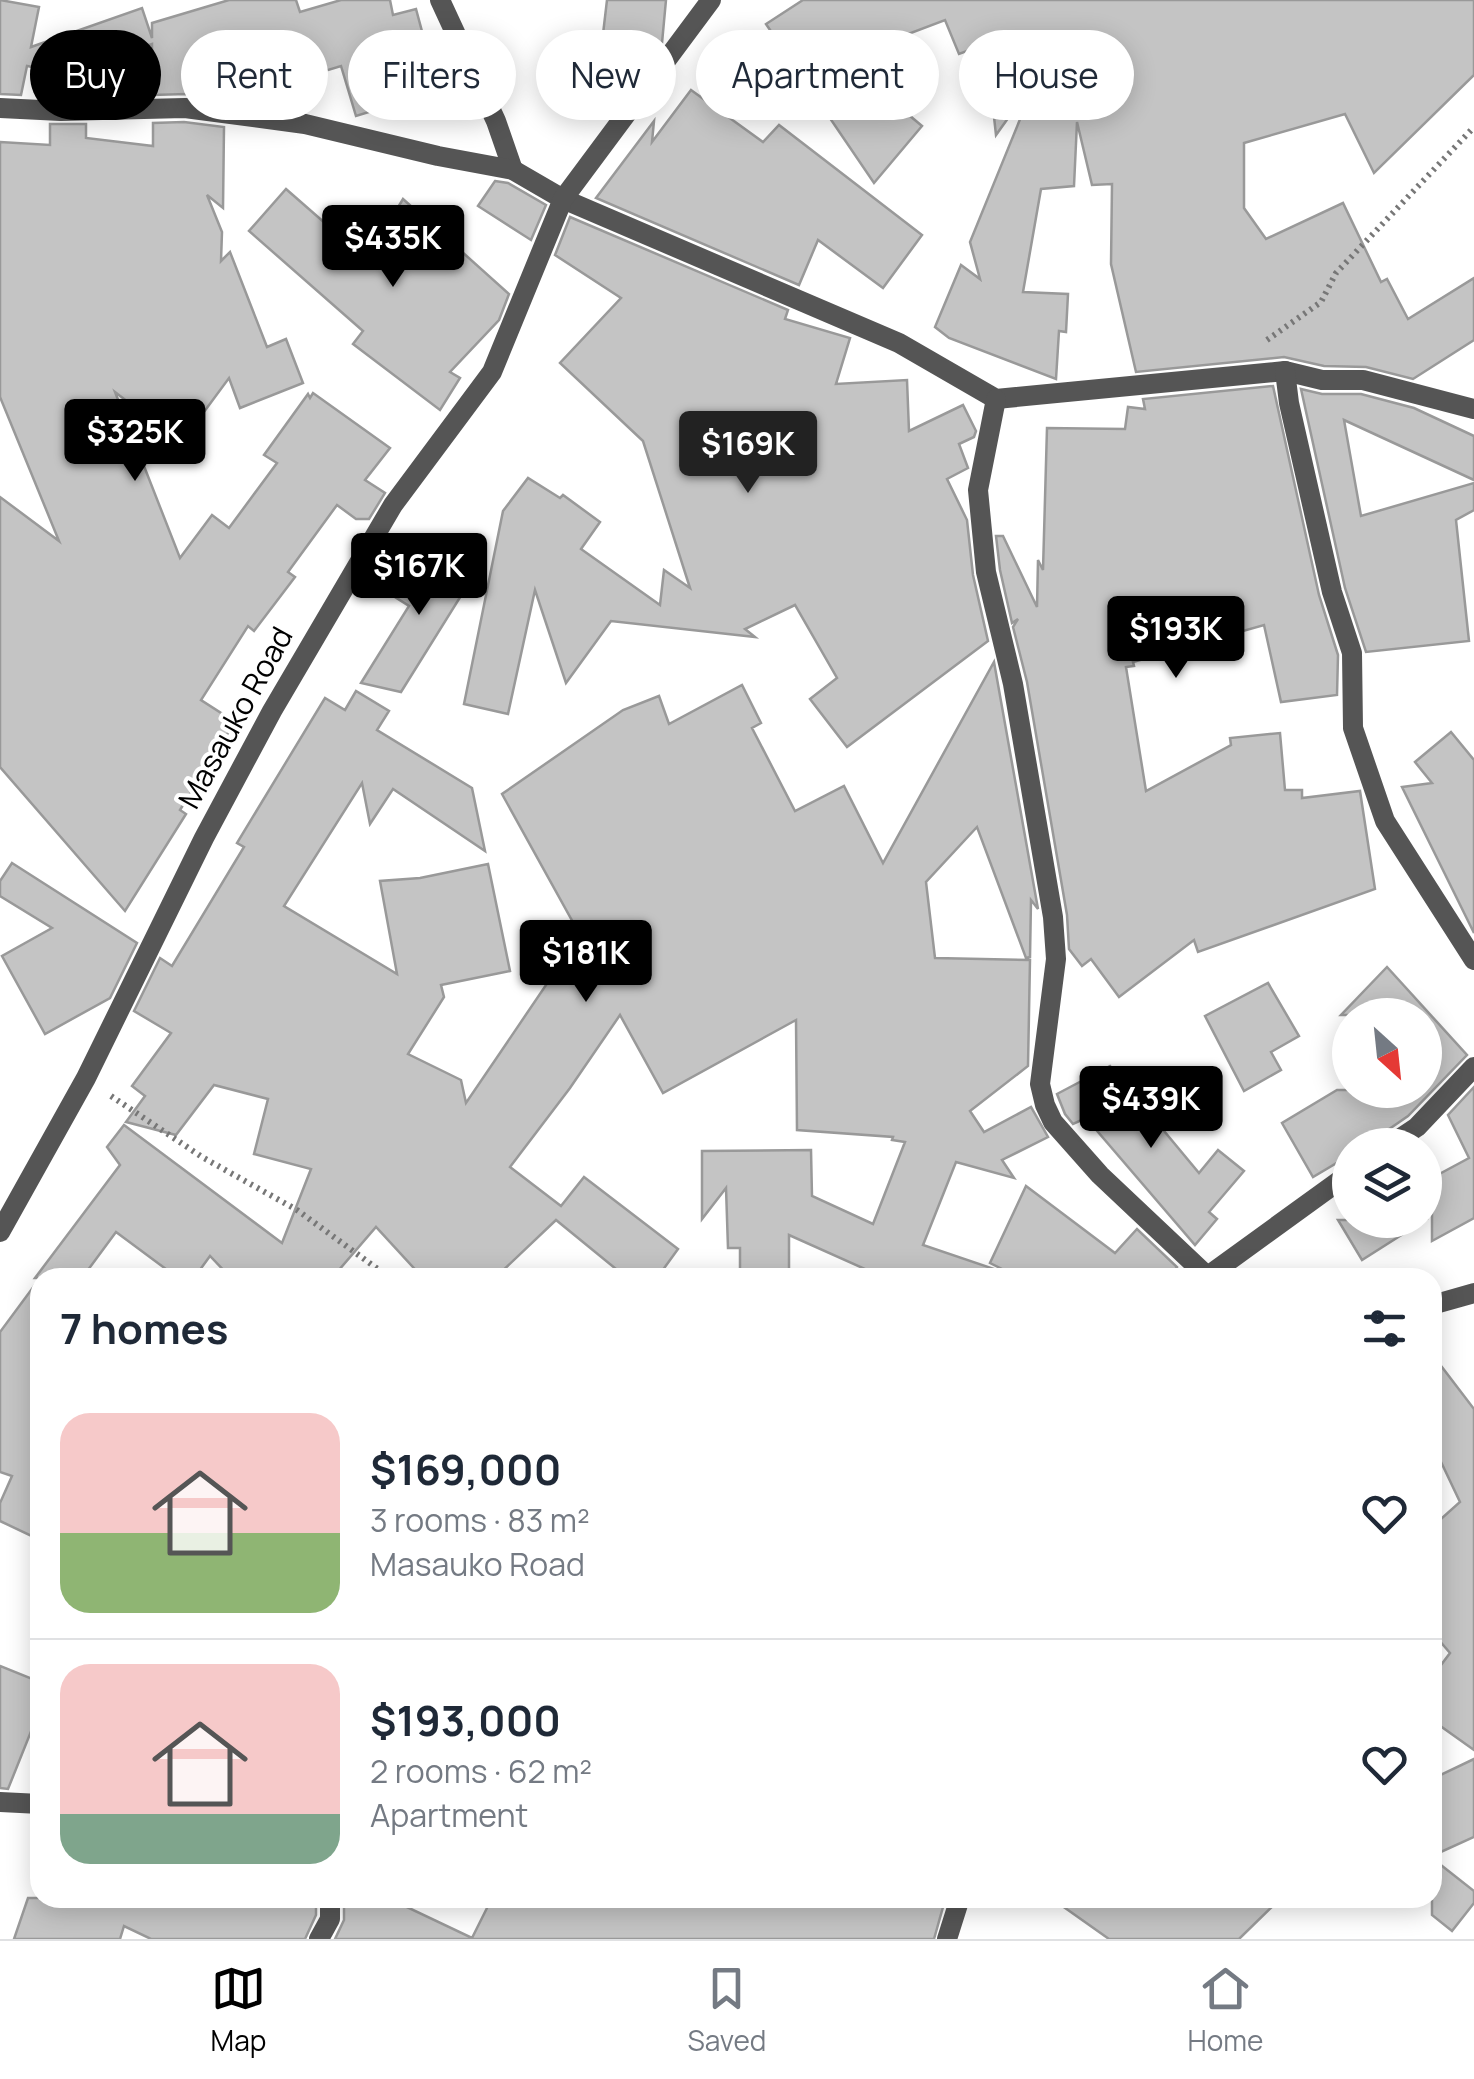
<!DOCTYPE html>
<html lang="en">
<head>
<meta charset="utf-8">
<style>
  body { margin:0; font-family:Manrope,sans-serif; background:#f6f6f7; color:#1f2937; height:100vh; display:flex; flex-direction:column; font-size:38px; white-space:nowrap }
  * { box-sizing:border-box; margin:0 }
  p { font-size:32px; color:#747a83 }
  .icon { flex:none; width:55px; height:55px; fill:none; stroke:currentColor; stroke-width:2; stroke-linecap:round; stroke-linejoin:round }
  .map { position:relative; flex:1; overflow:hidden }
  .drawer { position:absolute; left:30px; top:1268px; width:1412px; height:640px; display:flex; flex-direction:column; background:#fff; border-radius:30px; box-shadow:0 5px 25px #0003 }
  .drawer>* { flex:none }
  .guide { position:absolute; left:30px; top:30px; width:1415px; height:90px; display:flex; gap:20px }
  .needle { width:65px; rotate:153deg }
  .controls { position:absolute; left:1332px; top:998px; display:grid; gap:20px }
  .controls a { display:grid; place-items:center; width:110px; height:110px; border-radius:50%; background:#fff; box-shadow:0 5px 25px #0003; font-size:50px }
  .price { position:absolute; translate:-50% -85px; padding:0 22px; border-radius:10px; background:#000; color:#fff; font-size:32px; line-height:65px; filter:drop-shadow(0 2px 5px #0008) }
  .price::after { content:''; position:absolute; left:50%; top:60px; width:30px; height:22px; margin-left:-15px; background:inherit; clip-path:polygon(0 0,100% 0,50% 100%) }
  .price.on { background:#222; color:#fff }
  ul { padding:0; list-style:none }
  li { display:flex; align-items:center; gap:30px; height:250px; padding:0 30px }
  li+li { border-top:2px solid #e0e1e3 }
  li span { display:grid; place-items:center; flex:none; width:280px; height:200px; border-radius:30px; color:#555 }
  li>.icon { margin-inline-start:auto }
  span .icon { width:120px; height:120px; fill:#fffc; stroke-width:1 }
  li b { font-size:42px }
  h2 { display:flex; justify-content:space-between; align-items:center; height:120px; padding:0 30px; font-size:42px }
  .chip { padding:0 35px; border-radius:45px; background:#fff; box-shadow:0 5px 25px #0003; font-size:35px; line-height:90px }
  .chip.on { background:#000; color:#fff }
  .dock { display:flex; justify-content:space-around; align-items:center; height:140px; border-top:2px solid #e0e1e3; background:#fff; font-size:28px; color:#747a83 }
  .dock a { display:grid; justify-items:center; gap:5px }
  .dock .on { color:#000 }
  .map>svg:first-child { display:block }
</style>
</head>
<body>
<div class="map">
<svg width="1474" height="1939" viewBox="0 0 1474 1939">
  <rect width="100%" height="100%" fill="#fff"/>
  <g fill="#c4c4c4" stroke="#999" stroke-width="2.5">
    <path d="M0,0L39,7L31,47L142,8L152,38V23L229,0H296L300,12L341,0H390L393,15L416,9L438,91L356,116L341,66L229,100L187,94L152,95V44L86,66V97H50L49,70L27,66L21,95L0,94Z"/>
    <path d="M607,0H666L662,43L653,55L601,51Z"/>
    <path d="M803,0H1474V75L1374,173L1345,114L1244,143V208L1266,239L1343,203L1381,282L1387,279L1408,319L1474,278V340L1413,379L1366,367L1324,366L1284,357L1136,372L1111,264L1112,184L1092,185L1077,122L1074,186L1041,189L1023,292L1068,294L1066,332L1059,331L1056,379L949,338L935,327L961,265L980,279L970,242L1023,112L1016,107L996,135L986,44L959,54L945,20L842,59L922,126L874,183L766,24Z"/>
    <path d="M691,90L763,142L779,125L922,235L883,288L818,240L799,285L596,198L654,121L652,142Z"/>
    <path d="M184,122L224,127L223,208L207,195L222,232L221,261L230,252L267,347L286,339L303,383L240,408L229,378L181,443L115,392L180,558L212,515L229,528L277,463L264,455L308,394L310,398L313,393L390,448L365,480L385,493L369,519H356L337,505L288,572L295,577L254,631L248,626L201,700L235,722L180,810L186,814L125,911L0,767V497L59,541L0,397V142L50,145V124H86V138L153,146V123Z"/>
    <path d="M495,181L508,183L546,205L531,240L478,206Z"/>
    <path d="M286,189L350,245L385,229L403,199L509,294L499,320L450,372L460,378L440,410L353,344L363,331L249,231Z"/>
    <path d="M570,217L788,310L785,319L850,338L836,384L907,380L909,431L963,405L976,431L974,437L959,444L968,468L947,479L967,520L973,575L988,641L847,747L810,699L837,678L795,605L745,629L755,637L611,621L566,683L535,590L508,714L464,704L503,511L528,478L560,498L563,495L600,522L581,549L660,605L664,570L690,588L643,441L560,363L621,298L555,255Z"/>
    <path d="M1273,386L1319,595L1338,655L1337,695L1281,702L1264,625L1133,662L1134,666L1126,667L1146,791L1231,745L1230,738L1280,733L1285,790H1302V798L1360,791L1375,889L1198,952L1194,940L1119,997L1091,959L1082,966L1069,949L1067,915L1027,682L1013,627L1018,619L1012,623L1000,570L996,536H1003L1037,607L1038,560L1043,570L1047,428L1125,429L1128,407L1145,409L1143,399Z"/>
    <path d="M1301,389L1322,394H1361L1414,408L1474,436V480L1344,420L1361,516L1474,483V510L1456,520L1469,641L1366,652L1345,588Z"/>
    <path d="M427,546L474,575L401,692L361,683L409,606L395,597Z"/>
    <path d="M994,662L1038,909L1031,900L1030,957L1026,958L977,827L926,882L935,958L1030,960L1028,1066L970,1111L984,1132L1031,1107L1048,1137L1002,1160L1014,1178L956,1162L923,1245L1003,1272L1002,1278H885L789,1235V1273L740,1274V1248H728L726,1188L702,1219V1151L811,1150L812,1196L873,1224L905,1142L892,1140L893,1137L797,1130L796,1020L663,1093L620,1015L570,1088L510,1167L561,1206L584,1177L678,1249L657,1278H627L556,1220L495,1278H423L376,1227L332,1278H231L210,1256L194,1278H178L116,1232L82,1278H35L120,1165L107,1147L124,1125L282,1243L311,1169L254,1154L268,1099L214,1085L176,1135L126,1122L145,1096L132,1086L171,1033L134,1011L160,958L172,966L244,847L237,843L325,698L345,710L356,691L389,711L377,730L472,788L485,851L393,789L370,824L362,783L284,906L397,974L380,881L420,878L488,864L510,971L441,985L444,997L408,1054L461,1080L466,1103L580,935L502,794L623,710L659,696L669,724L742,685L761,723L752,728L795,811L844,786L883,863Z"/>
    <path d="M1451,732L1474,760V933L1402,787L1432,783L1415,762Z"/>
    <path d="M12,863L137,943L110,998L45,1034L2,956L52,928L0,896V881Z"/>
    <path d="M1387,967L1467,1055L1408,1116L1366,1145H1350V1155L1313,1177L1282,1123L1337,1090H1425V1015H1341Z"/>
    <path d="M1268,983L1299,1036L1271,1052L1281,1070L1244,1091L1205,1016Z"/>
    <path d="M1110,1066L1199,1173L1218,1150L1244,1171L1209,1212L1217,1219L1195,1245L1086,1118L1073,1124L1065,1114L1057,1094Z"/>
    <path d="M1474,1087V1218L1432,1241V1178L1469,1158L1448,1115Z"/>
    <path d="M1026,1186L1115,1253L1137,1229L1177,1267L1168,1278H1020L990,1263Z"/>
    <path d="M1338,1220H1425L1362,1260Z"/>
    <path d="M40,1278V1540L0,1521V1503L12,1476L0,1472V1332Z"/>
    <path d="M1432,1354L1474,1409V1750L1432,1720V1677L1450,1653L1432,1632V1527L1460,1502L1432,1443Z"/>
    <path d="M0,1666L40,1682V1709L8,1789L0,1788Z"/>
    <path d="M1474,1759V1837L1432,1856V1779Z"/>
    <path d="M1432,1858L1474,1891V1903L1452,1931L1432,1915Z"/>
    <path d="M28,1898H316V1915L305,1939H151L124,1926L120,1939H14Z"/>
    <path d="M344,1898H388L472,1938L492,1898H917L943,1907L934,1939H335L344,1920Z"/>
    <path d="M1051,1898H1281L1239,1939H1109Z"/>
  </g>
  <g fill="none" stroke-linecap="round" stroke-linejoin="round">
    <g stroke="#777" stroke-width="6" stroke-dasharray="2.5 5" stroke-linecap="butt">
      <path d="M1267,340L1321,302L1336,273L1474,127"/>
      <path d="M111,1096L202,1157L297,1210L390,1278"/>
    </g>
    <g stroke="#555" stroke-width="20">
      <path d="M440,0L496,121L513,170"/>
      <path d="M0,108L61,111L185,108L305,124L438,156L513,170L563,199L899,343L996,399L1285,371L1322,380H1363L1474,409"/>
      <path d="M1285,371L1289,403L1332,592L1352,653L1353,728L1385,821L1474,960"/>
      <path d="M996,399L978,490L986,572L1013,684L1053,917L1056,959L1040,1084L1045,1105L1053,1122L1100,1175L1206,1275L1213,1278"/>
      <path d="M1390,1145L1417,1127L1474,1067"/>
      <path d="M0,1232L86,1078L204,838L272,711L393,505L492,372L563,199L711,0"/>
      <path d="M1205,1278L1350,1173"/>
      <path d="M1432,1305L1474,1293"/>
      <path d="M0,1802L40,1804"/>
      <path d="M319,1939L330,1919V1898"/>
      <path d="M947,1939L960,1898"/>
    </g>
  </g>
  <g text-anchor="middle" stroke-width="8" stroke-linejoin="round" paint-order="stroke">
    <g font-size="30" fill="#000" stroke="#fff">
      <text transform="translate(236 718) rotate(-61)" y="10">Masauko Road</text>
    </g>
  </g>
</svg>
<div class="controls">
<a><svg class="needle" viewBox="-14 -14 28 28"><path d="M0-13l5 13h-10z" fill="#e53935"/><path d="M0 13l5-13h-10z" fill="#747a83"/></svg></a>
<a><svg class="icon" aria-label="layers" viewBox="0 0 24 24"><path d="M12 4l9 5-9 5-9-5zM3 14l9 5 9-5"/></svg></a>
</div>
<b class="price" style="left:393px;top:290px">$435K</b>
<b class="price" style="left:135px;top:484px">$325K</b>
<b class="price on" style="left:748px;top:496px">$169K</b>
<b class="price" style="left:419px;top:618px">$167K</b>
<b class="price" style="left:1176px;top:681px">$193K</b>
<b class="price" style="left:586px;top:1005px">$181K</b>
<b class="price" style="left:1151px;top:1151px">$439K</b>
<div class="guide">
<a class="chip on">Buy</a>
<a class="chip">Rent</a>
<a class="chip">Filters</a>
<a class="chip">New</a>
<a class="chip">Apartment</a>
<a class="chip">House</a>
</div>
<section class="drawer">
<h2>7 homes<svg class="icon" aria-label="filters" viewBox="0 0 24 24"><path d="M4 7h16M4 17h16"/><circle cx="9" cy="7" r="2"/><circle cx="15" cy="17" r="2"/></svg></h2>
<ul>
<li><span style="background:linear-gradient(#f6c9c9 60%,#8fb573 0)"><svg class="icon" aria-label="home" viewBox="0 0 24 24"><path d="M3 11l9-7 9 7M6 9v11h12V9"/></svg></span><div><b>$169,000</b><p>3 rooms · 83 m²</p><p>Masauko Road</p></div><svg class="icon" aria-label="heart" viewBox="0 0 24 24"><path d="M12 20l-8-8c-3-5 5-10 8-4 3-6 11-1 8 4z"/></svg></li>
<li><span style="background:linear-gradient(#f6c9c9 75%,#7fa58c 0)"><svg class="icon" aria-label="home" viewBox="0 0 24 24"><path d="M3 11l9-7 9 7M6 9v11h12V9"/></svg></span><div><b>$193,000</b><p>2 rooms · 62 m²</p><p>Apartment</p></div><svg class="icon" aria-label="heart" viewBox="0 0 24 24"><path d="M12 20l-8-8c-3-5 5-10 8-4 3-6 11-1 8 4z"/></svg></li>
</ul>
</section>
</div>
<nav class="dock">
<a class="on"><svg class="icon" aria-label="map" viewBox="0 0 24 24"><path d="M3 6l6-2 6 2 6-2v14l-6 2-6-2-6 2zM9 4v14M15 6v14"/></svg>Map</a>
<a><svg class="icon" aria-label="saved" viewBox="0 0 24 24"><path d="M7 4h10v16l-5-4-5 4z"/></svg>Saved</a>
<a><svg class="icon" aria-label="home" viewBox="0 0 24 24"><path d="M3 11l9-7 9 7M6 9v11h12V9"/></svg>Home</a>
</nav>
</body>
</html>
